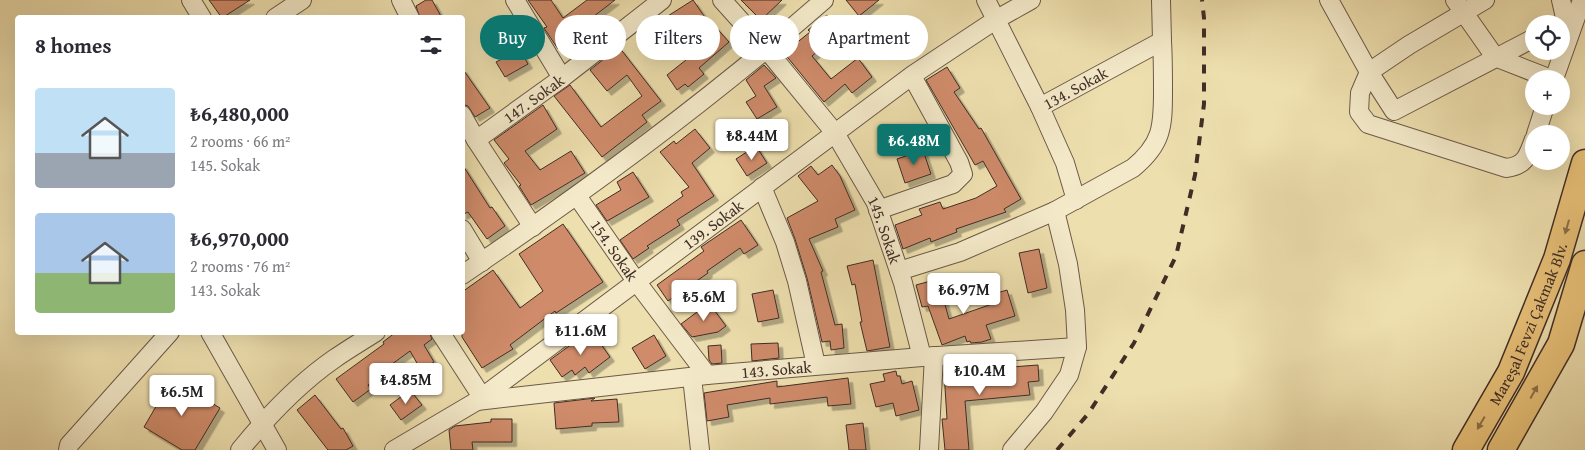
<!DOCTYPE html>
<html lang="en">
<head>
<meta charset="utf-8">
<style>
  body { margin:0; font-family:"Gentium Book Plus",serif; background:#f2f2f3; color:#2b2b33; height:100vh; display:flex; flex-direction:column; font-size:19px; white-space:nowrap }
  * { box-sizing:border-box; margin:0 }
  p { font-size:16px; color:#7c7c81 }
  .icon { flex:none; width:28px; height:28px; fill:none; stroke:currentColor; stroke-width:2; stroke-linecap:round; stroke-linejoin:round }
  .map { position:relative; flex:1; overflow:hidden }
  .drawer { position:absolute; left:15px; top:15px; width:450px; height:320px; display:flex; flex-direction:column; background:#fff; border-radius:5px; box-shadow:0 5px 20px #0002 }
  .drawer>* { flex:none }
  .banner { position:absolute; left:480px; top:15px; width:475px; height:45px; display:flex; gap:10px }
  .buttons { position:absolute; left:1525px; top:15px; display:grid; gap:10px }
  .buttons a { display:grid; place-items:center; width:45px; height:45px; border-radius:50%; background:#fff; box-shadow:0 5px 20px #0002; font-size:25px }
  .price { position:absolute; translate:-50% -42px; padding:0 11px; border-radius:5px; background:#fff; color:#222; font-size:16px; line-height:32px; filter:drop-shadow(0 1px 2px #0008) }
  .price::after { content:''; position:absolute; left:50%; top:30px; width:15px; height:11px; margin-left:-8px; background:inherit; clip-path:polygon(0 0,100% 0,50% 100%) }
  .price.current { background:#0f766e; color:#fff }
  ul { padding:0; list-style:none }
  li { display:flex; align-items:center; gap:15px; height:125px; padding:0 20px }
  li span { display:grid; place-items:center; flex:none; width:140px; height:100px; border-radius:5px; color:#555 }
  li>.icon { margin-inline-start:auto }
  span .icon { width:60px; height:60px; fill:#fffc; stroke-width:1 }
  li b { font-size:21px }
  h2 { display:flex; justify-content:space-between; align-items:center; height:60px; padding:0 20px; font-size:21px }
  .pill { padding:0 18px; border-radius:22px; background:#fff; box-shadow:0 5px 20px #0002; font-size:18px; line-height:45px }
  .pill.current { background:#0f766e; color:#fff }
  .map>svg:first-child { display:block }
</style>
</head>
<body>
<div class="map">
<svg width="1585" height="450" viewBox="0 0 1585 450">
  <defs>
    <filter id="shadow"><feDropShadow dx="4.5" dy="4.5" stdDeviation="0" flood-color="#0004"/></filter>
  </defs>
  <rect width="100%" height="100%" fill="#eedfae"/>
  <filter id="stains"><feTurbulence type="fractalNoise" baseFrequency=".004" numOctaves="4"/><feColorMatrix values="0 0 0 0 .2 0 0 0 0 .09 0 0 0 0 .02 0 0 0 .5 -.17"/></filter>
  <radialGradient id="worn" r=".72"><stop offset=".6" stop-color="#630" stop-opacity="0"/><stop offset="1" stop-color="#630" stop-opacity=".3"/></radialGradient>
  <g fill="#cf8b6b" stroke="#402d26" filter="url(#shadow)">
    <path d="M209,0H250L222,18Z"/>
    <path d="M426,0H432L442,18H420L416,6Z"/>
    <path d="M528,0H551L563,18L587,0H615L572,33L574,37L558,49L544,28L547,27Z"/>
    <path d="M693,0L711,26L713,24L729,42L699,68L704,74L688,87L685,84L677,90L667,75L696,52L680,33L651,53L638,34L659,19L660,21Z"/>
    <path d="M741,0H782L761,20Z"/>
    <path d="M846,0H879L859,16Z"/>
    <path d="M827,15L841,32L812,56L831,79L858,58L872,77L852,93L845,84L824,102L784,53L810,32L808,30Z"/>
    <path d="M506,22L518,40L515,41L528,64L505,77L496,62L504,58L489,33Z"/>
    <path d="M619,47L661,101L642,115L647,122L602,157L554,96L570,85L601,127L642,96L627,75L607,91L590,70Z"/>
    <path d="M764,65L776,78L764,86L777,107L757,119L746,102L756,96L746,80Z"/>
    <path d="M947,67L960,88L954,92L979,129L981,128L1021,199L1004,209L1006,212L956,229L957,232L931,242L930,238L903,249L895,225L922,215L919,209L940,202L943,209L976,198L997,186L983,161L975,165L926,80Z"/>
    <path d="M462,68L490,108L475,117L468,106L462,104Z"/>
    <path d="M543,105L557,129L525,151L540,170L571,151L585,173L531,205L519,186L521,185L504,163L509,159L494,140Z"/>
    <path d="M695,129L710,148L692,163L714,196L677,220L680,225L647,246L649,248L633,259L620,240L683,196L681,192L689,187L660,152L674,141L676,144Z"/>
    <path d="M756,146L767,163L747,176L736,159Z"/>
    <path d="M923,150L931,174L905,183L897,159Z"/>
    <path d="M462,164L490,208L492,207L505,226L487,239L468,212L462,215Z"/>
    <path d="M832,165L840,176L855,210L835,219L838,227L809,239L823,271L821,272L835,325L842,324L844,348L831,350L830,341L822,342L807,278L795,239L787,218L818,201L798,176L811,166L818,175Z"/>
    <path d="M633,172L649,197L607,221L596,205L621,190L617,182Z"/>
    <path d="M741,220L758,245L744,254L740,248L707,271L708,273L668,301L657,285L704,251L701,247Z"/>
    <path d="M563,224L603,282L556,313L555,311L510,345L513,349L482,368L462,337V292L493,270L520,308L543,291L519,254Z"/>
    <path d="M1039,249L1047,288L1028,293L1019,253Z"/>
    <path d="M873,260L890,347L867,351L860,322H862L855,284L852,285L847,266Z"/>
    <path d="M938,279L949,319L992,304L990,295L1007,290L1015,316L986,325L991,339L982,342L971,343L970,341L967,342L965,336L942,345L928,306L922,307L916,285Z"/>
    <path d="M773,290L779,318L758,322L752,294Z"/>
    <path d="M709,303L726,326L718,332L692,337L681,324Z"/>
    <path d="M591,330L610,357L589,373L585,367L575,375L572,370L562,377L550,360Z"/>
    <path d="M396,332H429L432,339L424,345L434,362L421,370L410,351L384,370L386,371L368,385L371,389L353,402L336,379L384,344L383,342Z"/>
    <path d="M654,335L666,356L645,369L632,348Z"/>
    <path d="M778,343L779,358L752,361L751,344Z"/>
    <path d="M721,345L722,363L712,364L709,360L708,346Z"/>
    <path d="M1038,365L1039,381L1028,382L1030,395L965,401L969,450H945L942,419H947L944,372Z"/>
    <path d="M896,371L897,376H900L902,384L912,381L919,410L896,416L893,403L876,407L870,384L885,381L883,374Z"/>
    <path d="M848,378L851,404L828,406L827,397L770,404V398L727,405L729,417L707,421L704,393L777,381V387Z"/>
    <path d="M172,379L220,408L195,450H182L144,427Z"/>
    <path d="M410,390L422,405L401,420L390,405Z"/>
    <path d="M315,395L341,429L343,428L353,446L346,450H328L297,410Z"/>
    <path d="M595,398L591,401L617,399L619,422L592,423V426L556,429L554,403Z"/>
    <path d="M491,419H512V442H472L473,450H451L449,430L455,426L491,422Z"/>
    <path d="M863,423L866,450H849L846,425Z"/>
  </g>
  <g fill="none" stroke-linecap="round" stroke-linejoin="round">
    <defs>
      <g id="minor">
        <path d="M191,0L202,18"/>
        <path d="M401,0L410,18"/>
        <path d="M515,0L562,78"/>
        <path id="s1" d="M722,0L767,50L835,133L876,203L903,283L922,357"/>
        <path d="M986,0L1040,107"/>
        <path d="M1329,0L1369,72L1394,111L1534,38"/>
        <path d="M1455,0L1495,57L1551,79"/>
        <path d="M1485,0L1409,45L1369,72L1360,93L1359,112L1368,124L1506,168C1525,166 1528,156 1534,139"/>
        <path d="M1561,0L1566,22"/>
        <path d="M275,18L302,0"/>
        <path d="M1554,79L1582,0"/>
        <path d="M462,115L476,140L533,227"/>
        <path d="M1536,134L1545,106"/>
        <path id="s2" d="M476,140L562,78L662,0"/>
        <path d="M762,187L785,242L797,281L816,365"/>
        <path id="s3" d="M577,196L636,281L707,375"/>
        <path id="s4" d="M1076,200L1065,163L1040,107L1162,41L1161,0"/>
        <path d="M878,210L953,184L963,174L959,162L912,76"/>
        <path d="M462,229L482,262"/>
        <path d="M899,271L960,252L1055,211L1133,168C1162,144 1163,127 1163,92C1163,75 1163,58 1162,41"/>
        <path d="M462,275C588,190 710,100 824,0"/>
        <path d="M210,332L277,450"/>
        <path d="M440,332L482,397"/>
        <path d="M692,377L700,450"/>
        <path id="s5" d="M477,401L707,375L922,357L1077,347"/>
        <path d="M68,450L69,445L170,332"/>
        <path d="M240,450C267,417 298,384 334,359C347,350 362,341 376,332"/>
        <path id="s6" d="M394,450L477,401L914,74L997,19L1031,0"/>
        <path d="M929,450L934,356"/>
        <path d="M1012,450L1044,412L1069,375L1077,347L1075,310L1068,264L1055,211"/>
      </g>
      <g id="primary">
        <path id="s7" d="M1466,450L1511,372L1557,259L1585,163"/>
        <path d="M1501,450L1561,344L1585,264"/>
      </g>
    </defs>
    <use href="#minor" stroke="#6c5a48" stroke-width="20"/>
    <use href="#primary" stroke="#402d26" stroke-width="29"/>
    <use href="#minor" stroke="#f4eaca" stroke-width="18"/>
    <use href="#primary" stroke="#e7c077" stroke-width="26"/>
    <path stroke="#402d26" stroke-width="4" stroke-dasharray="9 9" stroke-linecap="butt" d="M1057,450L1088,414L1134,343L1176,256L1195,175L1204,104V18L1202,0"/>
  </g>
  <defs><path id="oneway-solid" d="M-6-.8H1V-3.2L6.5 0L1 3.2V.8H-6Z" transform="scale(1.25)"/></defs>
  <g fill="#8b6f4a">
    <use href="#oneway-solid" transform="translate(1567 227) rotate(106)"/>
    <use href="#oneway-solid" transform="translate(1534 392) rotate(-61)"/>
    <use href="#oneway-solid" transform="translate(1481 423) rotate(120)"/>
  </g>
  <g text-anchor="middle" stroke-width="4" stroke-linejoin="round" paint-order="stroke">
    <g font-size="16" fill="#402d26" stroke="#f4eaca">
      <text dy="6" stroke="none"><textPath href="#s4" startOffset="140">134. Sokak</textPath></text>
      <text dy="6" stroke="none"><textPath href="#s2" startOffset="71">147. Sokak</textPath></text>
      <text dy="6" stroke="none"><textPath href="#s6" startOffset="391">139. Sokak</textPath></text>
      <text dy="6" stroke="none"><textPath href="#s1" startOffset="284">145. Sokak</textPath></text>
      <text dy="6" stroke="none"><textPath href="#s3" startOffset="66">154. Sokak</textPath></text>
      <text dy="6" stroke="none"><textPath href="#s7" startOffset="141">Mareşal Fevzi Çakmak Blv.</textPath></text>
      <text dy="6" stroke="none"><textPath href="#s5" startOffset="301">143. Sokak</textPath></text>
    </g>
  </g>
  <rect width="100%" height="100%" filter="url(#stains)"/>
  <rect width="100%" height="100%" fill="url(#worn)"/>
</svg>
<div class="buttons">
<a><svg class="icon" aria-label="locate" viewBox="0 0 24 24"><circle cx="12" cy="12" r="6"/><path d="M12 2v4M12 18v4M2 12h4M18 12h4"/></svg></a>
<a>+</a>
<a>−</a>
</div>
<b class="price" style="left:752px;top:161px">₺8.44M</b>
<b class="price current" style="left:914px;top:166px">₺6.48M</b>
<b class="price" style="left:964px;top:315px">₺6.97M</b>
<b class="price" style="left:704px;top:322px">₺5.6M</b>
<b class="price" style="left:581px;top:356px">₺11.6M</b>
<b class="price" style="left:980px;top:396px">₺10.4M</b>
<b class="price" style="left:406px;top:405px">₺4.85M</b>
<b class="price" style="left:182px;top:417px">₺6.5M</b>
<div class="banner">
<a class="pill current">Buy</a>
<a class="pill">Rent</a>
<a class="pill">Filters</a>
<a class="pill">New</a>
<a class="pill">Apartment</a>
</div>
<section class="drawer">
<h2>8 homes<svg class="icon" aria-label="filters" viewBox="0 0 24 24"><path d="M4 7h16M4 17h16"/><circle cx="9" cy="7" r="2"/><circle cx="15" cy="17" r="2"/></svg></h2>
<ul>
<li><span style="background:linear-gradient(#bfe0f5 65%,#9aa5b1 0)"><svg class="icon" aria-label="home" viewBox="0 0 24 24"><path d="M3 11l9-7 9 7M6 9v11h12V9"/></svg></span><div><b>₺6,480,000</b><p>2 rooms · 66 m²</p><p>145. Sokak</p></div></li>
<li><span style="background:linear-gradient(#a9c7e8 60%,#8fb573 0)"><svg class="icon" aria-label="home" viewBox="0 0 24 24"><path d="M3 11l9-7 9 7M6 9v11h12V9"/></svg></span><div><b>₺6,970,000</b><p>2 rooms · 76 m²</p><p>143. Sokak</p></div></li>
</ul>
</section>
</div>
</body>
</html>
